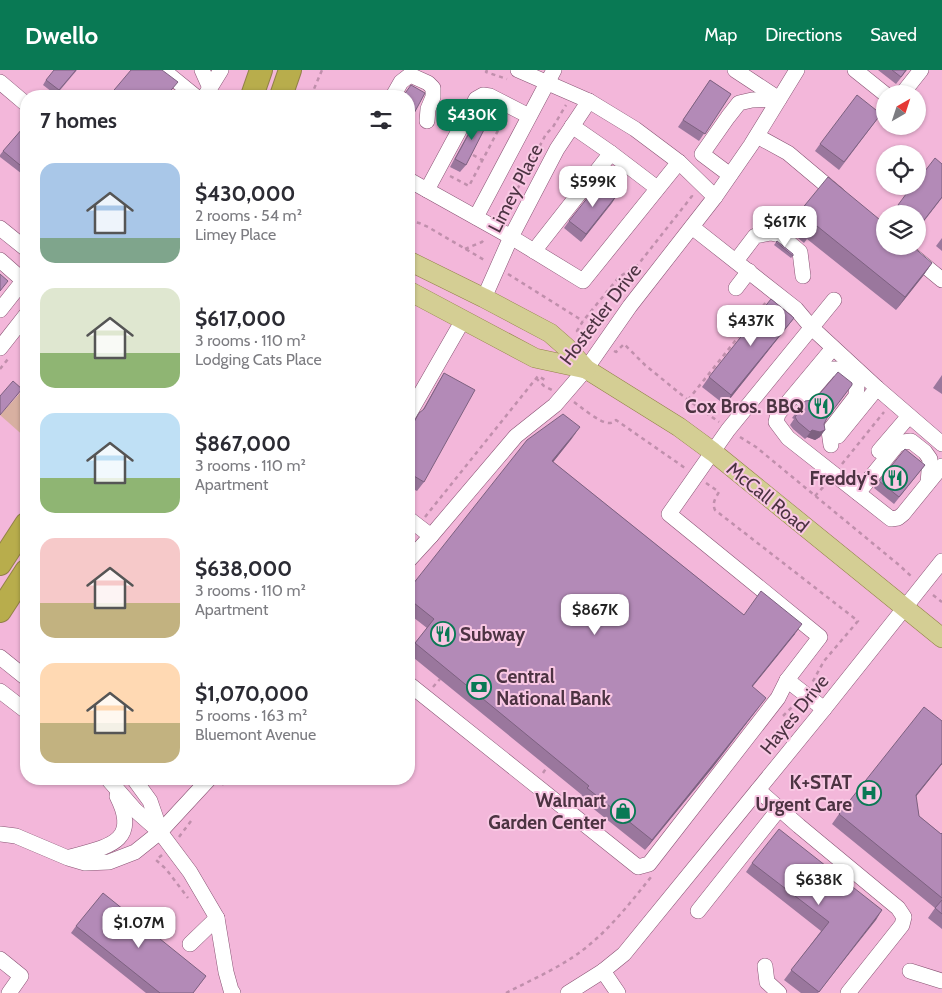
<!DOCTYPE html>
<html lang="en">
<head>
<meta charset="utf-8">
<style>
  body { margin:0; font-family:Cabin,sans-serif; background:#f2f2f3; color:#2b2b33; height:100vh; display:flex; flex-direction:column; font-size:19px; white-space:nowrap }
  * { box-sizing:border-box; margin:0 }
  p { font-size:16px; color:#7c7c81 }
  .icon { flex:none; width:28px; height:28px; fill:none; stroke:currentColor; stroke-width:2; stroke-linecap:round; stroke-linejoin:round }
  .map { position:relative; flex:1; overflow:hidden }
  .panel { position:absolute; left:20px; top:20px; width:395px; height:695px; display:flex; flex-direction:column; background:#fff; border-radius:20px; box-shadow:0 1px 4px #0004 }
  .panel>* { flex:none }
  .needle { width:32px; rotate:39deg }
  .tools { position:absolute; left:876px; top:15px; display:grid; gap:10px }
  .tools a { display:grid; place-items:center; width:50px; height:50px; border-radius:50%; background:#fff; box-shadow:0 1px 4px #0004; font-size:25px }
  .price { position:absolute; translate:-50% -42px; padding:0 11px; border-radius:10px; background:#fff; color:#222; font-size:16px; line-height:32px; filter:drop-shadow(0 1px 2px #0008) }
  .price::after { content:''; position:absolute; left:50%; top:30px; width:15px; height:11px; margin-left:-8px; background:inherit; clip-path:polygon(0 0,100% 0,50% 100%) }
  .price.current { background:#097954; color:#fff }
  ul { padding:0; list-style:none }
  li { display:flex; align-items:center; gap:15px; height:125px; padding:0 20px }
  li span { display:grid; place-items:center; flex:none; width:140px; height:100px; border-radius:15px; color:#555 }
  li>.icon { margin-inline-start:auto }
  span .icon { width:60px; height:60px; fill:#fffc; stroke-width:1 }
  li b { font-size:21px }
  h2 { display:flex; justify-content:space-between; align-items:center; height:60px; padding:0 20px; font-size:21px }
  header { display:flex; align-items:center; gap:30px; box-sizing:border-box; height:70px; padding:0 25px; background:#097954; color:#fff }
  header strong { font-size:24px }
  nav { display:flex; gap:28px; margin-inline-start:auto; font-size:18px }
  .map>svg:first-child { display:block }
</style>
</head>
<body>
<header>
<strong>Dwello</strong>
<nav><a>Map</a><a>Directions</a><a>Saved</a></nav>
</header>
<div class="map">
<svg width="942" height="923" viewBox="0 0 942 923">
  <rect width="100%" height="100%" fill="#f3b7da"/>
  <path fill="#d8b0a1" d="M21,322L26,326V368L0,345Z"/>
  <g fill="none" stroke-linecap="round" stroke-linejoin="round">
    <defs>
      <g id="minor">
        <path d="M163,0L195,26"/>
        <path d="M202,0L210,18"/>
        <path d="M518,0L589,31L635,59L679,92L715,127"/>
        <path d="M735,0L779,29"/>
        <path d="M855,0L885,24"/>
        <path d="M0,12L26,34"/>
        <path d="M902,24L921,0"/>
        <path d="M205,26L221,0"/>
        <path d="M393,26L401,12L410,5L428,13L433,18V27L428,39L427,51"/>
        <path d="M572,56L611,83L657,118"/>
        <path d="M757,66L788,83L838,125"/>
        <path d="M730,105L702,84L728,47L739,33L752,30L779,29"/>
        <path d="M409,110L511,167L583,211L679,92"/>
        <path d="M427,120L476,29L483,25L490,26L529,46"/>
        <path d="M476,147L554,0"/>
        <path d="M692,157L796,239L812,258L877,318L942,374"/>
        <path d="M0,158L26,179"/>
        <path d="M901,176L942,210"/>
        <path d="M534,181L611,83"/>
        <path d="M0,190L26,213"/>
        <path d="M736,191L755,166L771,163L780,165L800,182L803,206"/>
        <path d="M736,218L749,201"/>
        <path d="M484,228L511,167L557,79L589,31"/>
        <path d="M0,240L23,211"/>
        <path d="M0,278L26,245"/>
        <path d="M833,278L778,344L776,352L788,368L891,449L898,448L903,444L942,396"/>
        <path d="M802,329H804L830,299H837L845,304L852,309L857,316L856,326L829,361L831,375"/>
        <path d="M409,344L463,250"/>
        <path d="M838,366L877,318"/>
        <path d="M879,381L909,346"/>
        <path d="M858,423L897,375L903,372L911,371L925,382L930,389L928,413"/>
        <path d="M409,449L431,466"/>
        <path d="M409,490L431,466L516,366L555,335L586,299L630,236L715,127L751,75L797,0"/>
        <path d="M0,587L26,608"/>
        <path d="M787,610L824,639"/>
        <path d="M409,614L638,797L649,794L778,628L787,610L820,567L669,444L728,360L834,230"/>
        <path d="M0,621L26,641"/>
        <path d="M108,709L135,740L160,762L190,802L217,848L226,902L231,920L233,923"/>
        <path d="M134,709L150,731L160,760"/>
        <path d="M758,720L799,756L898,838L904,847L902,855L848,923"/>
        <path d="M0,764L16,766L68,788L85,793L109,792L135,782L160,762L209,709"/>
        <path d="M70,787C106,777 141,773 117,726"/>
        <path d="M698,841L779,739"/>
        <path d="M190,874L217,848"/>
        <path d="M0,889L21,906L9,923"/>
        <path d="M765,896L767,912L779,923"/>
        <path d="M603,901L618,923"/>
        <path d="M910,901L942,911"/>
        <path d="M568,923L603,901L624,884L824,639L942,491"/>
      </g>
      <g id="major">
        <path d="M409,191L484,228L550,263L566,277L586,299L679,357L713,382L942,568"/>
        <path d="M409,221L535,288L586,299"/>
      </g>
      <g id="highway">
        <path d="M252,26L261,0"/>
        <path d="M281,26L290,0"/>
        <path d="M0,494L26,454"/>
        <path d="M0,541L26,501"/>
      </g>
    </defs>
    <use href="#minor" stroke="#885373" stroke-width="16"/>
    <use href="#major" stroke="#928248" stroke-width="20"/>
    <use href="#highway" stroke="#928248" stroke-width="24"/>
    <g stroke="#c08fac" stroke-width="2.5" stroke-dasharray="4 4" stroke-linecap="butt">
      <path d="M487,0L486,2L507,9"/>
      <path d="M311,26L322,0"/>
      <path d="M473,85L482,90"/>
      <path d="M450,106L469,116L504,49"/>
      <path d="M499,144L502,140L508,137L546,64L553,57L566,35"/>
      <path d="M409,151L419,153L428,157L486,191"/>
      <path d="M465,179L482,172L485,168"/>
      <path d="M508,204L583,251"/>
      <path d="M591,270L577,261L583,251L619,207L637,196L689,130L692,126L691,122"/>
      <path d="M614,281L616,282L624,274L645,295L688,330L719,352"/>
      <path d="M0,299L8,289"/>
      <path d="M536,308L544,316L552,320"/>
      <path d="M688,330L767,231"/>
      <path d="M574,332C582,338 600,353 609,353C612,353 613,352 616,350L685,398"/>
      <path d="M740,367L756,377L899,495L912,507"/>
      <path d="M842,394L884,342"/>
      <path d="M706,413L719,422C715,429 712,433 715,440L858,551L824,591L812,613"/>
      <path d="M815,426L826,414"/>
      <path d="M425,447L538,306L545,310"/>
      <path d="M933,525L942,532"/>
      <path d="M433,617L440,609"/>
      <path d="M783,646L796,633"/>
      <path d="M543,703L547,697"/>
      <path d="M222,715L227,709"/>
      <path d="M179,767L191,751"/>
      <path d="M162,785L156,790L166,799L188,828"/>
      <path d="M506,923C527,912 550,902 570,889C603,868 627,837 651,807"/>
    </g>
    <use href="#minor" stroke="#fff" stroke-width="15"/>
    <use href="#major" stroke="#d4ce94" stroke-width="19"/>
    <use href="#highway" stroke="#b8ad4c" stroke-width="22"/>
  </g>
  <g fill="#9a779d">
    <path d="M77,0L56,25L43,15L46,10Z"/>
    <path d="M878,0H907L896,14Z"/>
    <path d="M710,10L731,24L699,71L678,57Z"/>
    <path d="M881,44L839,100L815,81L820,74Z"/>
    <path d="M478,47L466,95L460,102L450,97L473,54Z"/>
    <path d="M26,62V107L0,87V85L3,81Z"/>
    <path d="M942,94V128L918,159V144H894L892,142L898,135Z"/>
    <path d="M617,125L581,172L564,158L569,151Z"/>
    <path d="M796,146L932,193L923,206L896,240L807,169L804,173L787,159Z"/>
    <path d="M942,168V181L936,176Z"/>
    <path d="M777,171L793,186L791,188L774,175Z"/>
    <path d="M794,248L787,257L725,335L702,317L709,307Z"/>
    <path d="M444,303L424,412L417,421L409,417V359L419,343L422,341L438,313Z"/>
    <path d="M942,305V324L933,318Z"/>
    <path d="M852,315L826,349L820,367L815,370L807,367L805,369L793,359L790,355L794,349L792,348L797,341L813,330Z"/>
    <path d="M573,367L553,392L744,545L795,564L752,617L759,637L713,697L645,780L580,728L582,725L409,584V582L415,573L427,558L409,544V519Z"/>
    <path d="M925,395L894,434L874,418L879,411Z"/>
    <path d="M942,651V695H941L916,726L919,746L941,764L942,763V859L928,848L935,838L832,754L839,744Z"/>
    <path d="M752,793L882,840L818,923H801L784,910L821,861L746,802Z"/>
    <path d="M76,856L206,906L193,923H146L71,863Z"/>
  </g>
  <g fill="#7d6180">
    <path d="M617,125L612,133L581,172L586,164Z"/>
    <path d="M932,193L923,206L896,240L905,227Z"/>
    <path d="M794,248L787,257L725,335L731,325Z"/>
    <path d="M580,357L573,367L546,401L552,391Z"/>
    <path d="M812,360H825L820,367L815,370L807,367L805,369Z"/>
    <path d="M802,554L795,564L745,626L752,616Z"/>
    <path d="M766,628L713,697L645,780L652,770Z"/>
    <path d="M942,693V694L910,734L916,725Z"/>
    <path d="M882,840L876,850L818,923Z"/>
  </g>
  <g fill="#b38ab7" stroke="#7d6180">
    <path d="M54,0H76L59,20L46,10Z"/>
    <path d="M131,0H162L178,12L166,26H109Z"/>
    <path d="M892,0H906L901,7Z"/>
    <path d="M710,10L731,24L705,64L683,50Z"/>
    <path d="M411,15L425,23L412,47H414L409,57V26H403Z"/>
    <path d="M857,25L881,44L844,92L820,74Z"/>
    <path d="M478,47L488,52L466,95L455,89Z"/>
    <path d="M22,59L26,62V100L3,81Z"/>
    <path d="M935,88L942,94V127L921,154L918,151V144H909L898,135L912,116H918V110Z"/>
    <path d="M828,107L885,154V176H912L932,193L905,227L817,156L813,160L796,146Z"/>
    <path d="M600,112L617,125L586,164L569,151Z"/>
    <path d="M777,171L793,184V186L776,172Z"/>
    <path d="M0,204L8,211L0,221Z"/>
    <path d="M771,229L794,248L731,325L709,307Z"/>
    <path d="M838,302L852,313V315L827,348L824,354L825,360L820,362L812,360L810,362L798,352L795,347L799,342L797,341L805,331L813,330L816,328Z"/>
    <path d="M444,303L475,320L424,412L409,403V361L419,343L424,339Z"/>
    <path d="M13,311L22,319L0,345V326Z"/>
    <path d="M563,344L580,357L552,391L744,545L761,521L802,554L752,616L766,628L719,687L652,770L587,718L589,716L415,573L434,549L409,529V519L527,370Z"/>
    <path d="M905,379L925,395L899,427L879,411Z"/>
    <path d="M924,637L942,651V693L916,725L919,746L941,764L942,763V828L839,744Z"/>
    <path d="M779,759L882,840L819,922L791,900L829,852L752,793Z"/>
    <path d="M103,823L206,906L193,923H160L76,856Z"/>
    <path d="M942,830V844L935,838Z"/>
  </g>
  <defs>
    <symbol id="restaurant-ring" viewBox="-11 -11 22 22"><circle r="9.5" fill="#f9c8e4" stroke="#097954" stroke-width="1.5"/><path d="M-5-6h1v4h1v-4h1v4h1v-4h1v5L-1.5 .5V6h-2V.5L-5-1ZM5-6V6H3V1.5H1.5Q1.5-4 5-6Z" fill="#097954"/></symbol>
    <symbol id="bank-ring" viewBox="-11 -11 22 22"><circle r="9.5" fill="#f9c8e4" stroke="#097954" stroke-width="1.5"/><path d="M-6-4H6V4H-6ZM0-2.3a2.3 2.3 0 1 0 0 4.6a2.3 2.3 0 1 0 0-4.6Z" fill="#097954"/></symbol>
    <symbol id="hospital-ring" viewBox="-11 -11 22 22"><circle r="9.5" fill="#f9c8e4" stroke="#097954" stroke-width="1.5"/><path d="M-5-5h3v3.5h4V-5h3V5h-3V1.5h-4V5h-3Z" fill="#097954"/></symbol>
    <symbol id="shop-ring" viewBox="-11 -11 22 22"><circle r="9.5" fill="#f9c8e4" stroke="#097954" stroke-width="1.5"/><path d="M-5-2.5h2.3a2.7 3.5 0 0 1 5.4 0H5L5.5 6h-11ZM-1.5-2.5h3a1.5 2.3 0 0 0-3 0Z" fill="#097954"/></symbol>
  </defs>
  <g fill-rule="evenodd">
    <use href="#restaurant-ring" x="807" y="322" width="28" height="28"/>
    <use href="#restaurant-ring" x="881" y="394" width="28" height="28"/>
    <use href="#restaurant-ring" x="429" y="550" width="28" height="28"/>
    <use href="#bank-ring" x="465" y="603" width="28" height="28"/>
    <use href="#hospital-ring" x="855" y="709" width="28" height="28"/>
    <use href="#shop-ring" x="609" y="727" width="28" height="28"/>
  </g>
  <g text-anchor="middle" stroke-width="4" stroke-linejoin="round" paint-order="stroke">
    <g font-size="19" fill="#4c3342" stroke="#f9c8e4">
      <text transform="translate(515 118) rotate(-63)" y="7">Limey Place</text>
      <text transform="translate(600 244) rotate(-53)" y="7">Hostetler Drive</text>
      <text transform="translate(768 427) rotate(39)" y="7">McCall Road</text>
      <text transform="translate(794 644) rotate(-51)" y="7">Hayes Drive</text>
    </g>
    <g font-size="19" font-weight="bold" fill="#4c3342" stroke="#f9c8e4" text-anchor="end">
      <text x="804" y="343">Cox Bros. BBQ</text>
      <text x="878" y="415">Freddy's</text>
      <text x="460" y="571" text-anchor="start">Subway</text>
      <text x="496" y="613" text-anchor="start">Central<tspan x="496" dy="22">National Bank</tspan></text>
      <text x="852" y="719">K+STAT<tspan x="852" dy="22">Urgent Care</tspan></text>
      <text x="606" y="737">Walmart<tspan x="606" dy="22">Garden Center</tspan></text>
    </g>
  </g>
</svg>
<div class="tools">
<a><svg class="needle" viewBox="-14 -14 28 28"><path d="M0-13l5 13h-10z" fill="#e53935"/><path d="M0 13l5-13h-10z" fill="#7c7c81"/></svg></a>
<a><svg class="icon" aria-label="locate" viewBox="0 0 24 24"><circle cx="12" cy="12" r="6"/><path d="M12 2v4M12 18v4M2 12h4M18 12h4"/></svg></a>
<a><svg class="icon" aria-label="layers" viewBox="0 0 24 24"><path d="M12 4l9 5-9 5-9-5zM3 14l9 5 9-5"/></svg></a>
</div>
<b class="price current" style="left:472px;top:71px">$430K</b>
<b class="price" style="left:593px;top:138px">$599K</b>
<b class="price" style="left:785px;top:178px">$617K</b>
<b class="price" style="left:751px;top:277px">$437K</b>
<b class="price" style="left:595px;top:566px">$867K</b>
<b class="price" style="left:819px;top:836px">$638K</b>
<b class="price" style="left:139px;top:879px">$1.07M</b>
<section class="panel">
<h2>7 homes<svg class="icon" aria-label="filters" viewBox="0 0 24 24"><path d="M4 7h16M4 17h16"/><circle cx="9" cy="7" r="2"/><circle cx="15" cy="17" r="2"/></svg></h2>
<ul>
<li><span style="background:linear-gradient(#a9c7e8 75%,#7fa58c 0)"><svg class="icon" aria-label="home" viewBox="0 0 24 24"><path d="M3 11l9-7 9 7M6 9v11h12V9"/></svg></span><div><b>$430,000</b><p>2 rooms · 54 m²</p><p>Limey Place</p></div></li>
<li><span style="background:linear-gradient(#dfe7d0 65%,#8fb573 0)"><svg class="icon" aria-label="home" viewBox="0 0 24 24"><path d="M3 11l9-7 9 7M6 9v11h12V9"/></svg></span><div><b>$617,000</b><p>3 rooms · 110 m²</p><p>Lodging Cats Place</p></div></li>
<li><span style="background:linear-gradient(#bfe0f5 65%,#8fb573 0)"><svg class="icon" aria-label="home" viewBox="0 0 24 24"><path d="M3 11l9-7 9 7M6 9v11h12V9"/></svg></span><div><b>$867,000</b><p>3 rooms · 110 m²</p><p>Apartment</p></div></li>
<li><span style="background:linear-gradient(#f6c9c9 65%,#c2b280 0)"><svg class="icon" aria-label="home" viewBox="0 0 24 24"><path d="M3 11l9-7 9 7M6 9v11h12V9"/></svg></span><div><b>$638,000</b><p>3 rooms · 110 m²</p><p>Apartment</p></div></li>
<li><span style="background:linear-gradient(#ffd9b3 60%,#c2b280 0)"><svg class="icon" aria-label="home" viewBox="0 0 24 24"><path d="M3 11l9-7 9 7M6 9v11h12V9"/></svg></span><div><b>$1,070,000</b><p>5 rooms · 163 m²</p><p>Bluemont Avenue</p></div></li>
</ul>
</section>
</div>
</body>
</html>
